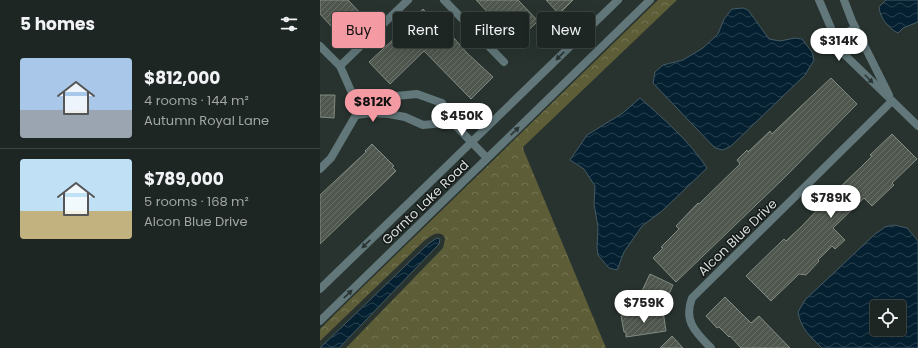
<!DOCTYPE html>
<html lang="en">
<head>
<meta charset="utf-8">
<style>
  body { margin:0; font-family:Poppins,sans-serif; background:#2b3230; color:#f1f3f6; height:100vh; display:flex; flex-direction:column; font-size:15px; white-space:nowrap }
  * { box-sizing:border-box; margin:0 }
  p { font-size:13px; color:#a1a5a6 }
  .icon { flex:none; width:22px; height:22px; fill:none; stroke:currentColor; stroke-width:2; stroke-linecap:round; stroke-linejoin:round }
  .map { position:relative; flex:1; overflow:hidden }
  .details { display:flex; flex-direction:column; background:#1e2623; width:320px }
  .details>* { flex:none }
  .banner { position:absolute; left:12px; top:12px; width:380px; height:36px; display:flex; gap:8px }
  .buttons { position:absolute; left:550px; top:300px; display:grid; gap:8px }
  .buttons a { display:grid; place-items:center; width:36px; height:36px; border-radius:4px; background:#1e2623; box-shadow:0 4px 16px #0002,0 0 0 1px #3c4341; font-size:20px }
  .price { position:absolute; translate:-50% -34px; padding:0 9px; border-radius:14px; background:#fff; color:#222; font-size:13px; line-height:26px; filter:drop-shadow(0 1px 2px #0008) }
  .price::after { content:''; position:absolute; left:50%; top:24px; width:12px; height:9px; margin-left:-6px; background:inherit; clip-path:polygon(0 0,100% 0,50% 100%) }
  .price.active { background:#f49aa3; color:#111 }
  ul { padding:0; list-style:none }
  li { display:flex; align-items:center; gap:12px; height:100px; padding:0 20px }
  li+li { border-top:1px solid #3c4341 }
  li span { display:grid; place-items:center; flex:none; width:112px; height:80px; border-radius:4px; color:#555 }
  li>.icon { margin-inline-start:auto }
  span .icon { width:48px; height:48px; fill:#fffc; stroke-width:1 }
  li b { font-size:17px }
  h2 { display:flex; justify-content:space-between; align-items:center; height:48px; padding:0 20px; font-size:17px }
  .chip { padding:0 14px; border-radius:4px; background:#1e2623; box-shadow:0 4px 16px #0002,0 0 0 1px #3c4341; font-size:14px; line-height:36px }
  .chip.active { background:#f49aa3; color:#111 }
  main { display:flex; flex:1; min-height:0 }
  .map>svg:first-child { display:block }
</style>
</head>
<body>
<main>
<section class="details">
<h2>5 homes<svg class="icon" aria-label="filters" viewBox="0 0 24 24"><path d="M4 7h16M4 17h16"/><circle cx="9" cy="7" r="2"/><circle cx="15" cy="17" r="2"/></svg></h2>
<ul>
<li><span style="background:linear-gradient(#a9c7e8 65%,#9aa5b1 0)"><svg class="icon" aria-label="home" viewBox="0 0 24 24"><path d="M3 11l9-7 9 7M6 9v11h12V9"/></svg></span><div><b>$812,000</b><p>4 rooms · 144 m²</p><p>Autumn Royal Lane</p></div></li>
<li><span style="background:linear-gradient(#bfe0f5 65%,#c2b280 0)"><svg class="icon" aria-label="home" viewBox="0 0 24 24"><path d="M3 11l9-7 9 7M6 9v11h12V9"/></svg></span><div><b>$789,000</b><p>5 rooms · 168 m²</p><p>Alcon Blue Drive</p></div></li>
</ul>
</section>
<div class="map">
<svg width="598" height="348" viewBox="0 0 598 348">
  <defs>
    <pattern id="forest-crowns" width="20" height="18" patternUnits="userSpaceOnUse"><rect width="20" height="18" fill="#5d5e37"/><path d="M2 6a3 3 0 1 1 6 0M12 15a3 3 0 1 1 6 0" fill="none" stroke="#747553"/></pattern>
    <pattern id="water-waves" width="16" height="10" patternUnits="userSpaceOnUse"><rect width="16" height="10" fill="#052131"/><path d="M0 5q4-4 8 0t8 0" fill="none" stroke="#29414e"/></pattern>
    <pattern id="building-hatch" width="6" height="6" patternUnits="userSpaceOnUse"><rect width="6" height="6" fill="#4f574e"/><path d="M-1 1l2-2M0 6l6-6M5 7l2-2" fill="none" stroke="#686f67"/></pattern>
  </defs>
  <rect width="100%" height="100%" fill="#28332f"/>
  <path fill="url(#forest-crowns)" d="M338,0H357L203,147L204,151L286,348H26L123,248L125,239L124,236C117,230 111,236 104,241L0,341V329L15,314Z"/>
  <g fill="url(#water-waves)" stroke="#445a64" fill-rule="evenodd">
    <path d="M566,0H598V22L583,28L578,33C568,28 560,18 559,7Z"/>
    <path d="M423,8L428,10L449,39L460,41L475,38L482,39L492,52L494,60L485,75L411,146L403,150L395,148L333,83L335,72L343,65L363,60L383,48L398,34L404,19L412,9Z"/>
    <path d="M320,98C345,120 369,141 387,168L342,211L322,226L304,252L297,270L289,268L278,255L277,248L278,227L274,204L275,186L264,169L250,160L267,135L303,113Z"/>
    <path d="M574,225L587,228L598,241V348H502C491,337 480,328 478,312L485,300L554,235L565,227ZM557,307H579V329H557Z"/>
    <path d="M117,238L120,239L119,244L19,348H0L108,244Z"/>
  </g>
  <g fill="url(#building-hatch)" stroke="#838c82">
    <path d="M0,0H28L43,16L21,37L0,14Z"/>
    <path d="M156,0H198L218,21L196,42Z"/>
    <path d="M226,0H253L239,14Z"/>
    <path d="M103,9L131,39L133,37L147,53L173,77L151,99L104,51L70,84L49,62L78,35Z"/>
    <path d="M511,78L537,104L464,178L356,282L333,258L343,248L341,247L359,229L356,226L378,203L379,204L420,164L417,160L427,150L428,152L450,131L452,134L457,129Z"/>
    <path d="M0,95H15L14,118L0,117Z"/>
    <path d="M572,134L597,159L572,183L574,185L552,206L544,198L513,228L525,240L515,249L512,246L498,260L499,261L486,275L479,274L451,301L426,276L464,239L466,241L482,226L502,205L501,204L504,200L516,188L517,190L541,167L552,156L550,155Z"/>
    <path d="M52,144L74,166L72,167L76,171L0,244V195L46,152L45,151Z"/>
    <path d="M330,274L353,285L349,294L351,295L347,305L321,293Z"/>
    <path d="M405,297L431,323L439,316L470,348H421L410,336L409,337L399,327L397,328L386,316Z"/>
    <path d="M343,311L346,331L306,337V332H304L301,316Z"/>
    <path d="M352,336L363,348H340Z"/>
  </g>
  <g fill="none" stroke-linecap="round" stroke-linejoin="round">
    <g stroke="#61777a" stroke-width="8">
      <path d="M124,0L184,62"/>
      <path d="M499,0L514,35L524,54L598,126"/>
      <path d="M524,0L532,21L569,95"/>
      <path d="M516,38L535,28"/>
      <path d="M0,46L20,66L35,100L36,115L11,158L0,169"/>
      <path d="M20,66L88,0"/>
      <path d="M35,100L97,94L122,103L132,122L167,158"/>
      <path d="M36,115L51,113L69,114L85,117L103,125L132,122"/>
      <path d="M391,348C376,333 363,321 372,298L572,101"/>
    </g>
    <g stroke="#61777a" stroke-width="8">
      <path d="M0,289L298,0"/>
      <path d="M0,321L330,0"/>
    </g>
  </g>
  <defs><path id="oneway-solid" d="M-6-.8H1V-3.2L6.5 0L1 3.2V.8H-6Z"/></defs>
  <g fill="#2b3535">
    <use href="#oneway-solid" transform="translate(240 56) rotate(136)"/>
    <use href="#oneway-solid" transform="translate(549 79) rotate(45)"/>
    <use href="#oneway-solid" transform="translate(195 131) rotate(-44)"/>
    <use href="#oneway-solid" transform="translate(46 244) rotate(136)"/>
    <use href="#oneway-solid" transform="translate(28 294) rotate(-44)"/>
  </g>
  <g text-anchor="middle" stroke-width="3" stroke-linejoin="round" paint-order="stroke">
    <g font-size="13" fill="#d7dedc" stroke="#141918">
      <text transform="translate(105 202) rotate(-44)" y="5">Gornto Lake Road</text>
      <text transform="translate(417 237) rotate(-44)" y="5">Alcon Blue Drive</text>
    </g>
  </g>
</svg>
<div class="buttons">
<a><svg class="icon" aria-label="locate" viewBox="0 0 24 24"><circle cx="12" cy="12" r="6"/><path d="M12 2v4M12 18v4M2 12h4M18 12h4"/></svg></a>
</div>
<b class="price" style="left:519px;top:62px">$314K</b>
<b class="price active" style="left:53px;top:123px">$812K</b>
<b class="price" style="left:142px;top:137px">$450K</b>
<b class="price" style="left:511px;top:219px">$789K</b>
<b class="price" style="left:324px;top:324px">$759K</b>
<div class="banner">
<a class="chip active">Buy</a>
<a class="chip">Rent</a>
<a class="chip">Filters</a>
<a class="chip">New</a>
</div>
</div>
</main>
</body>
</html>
